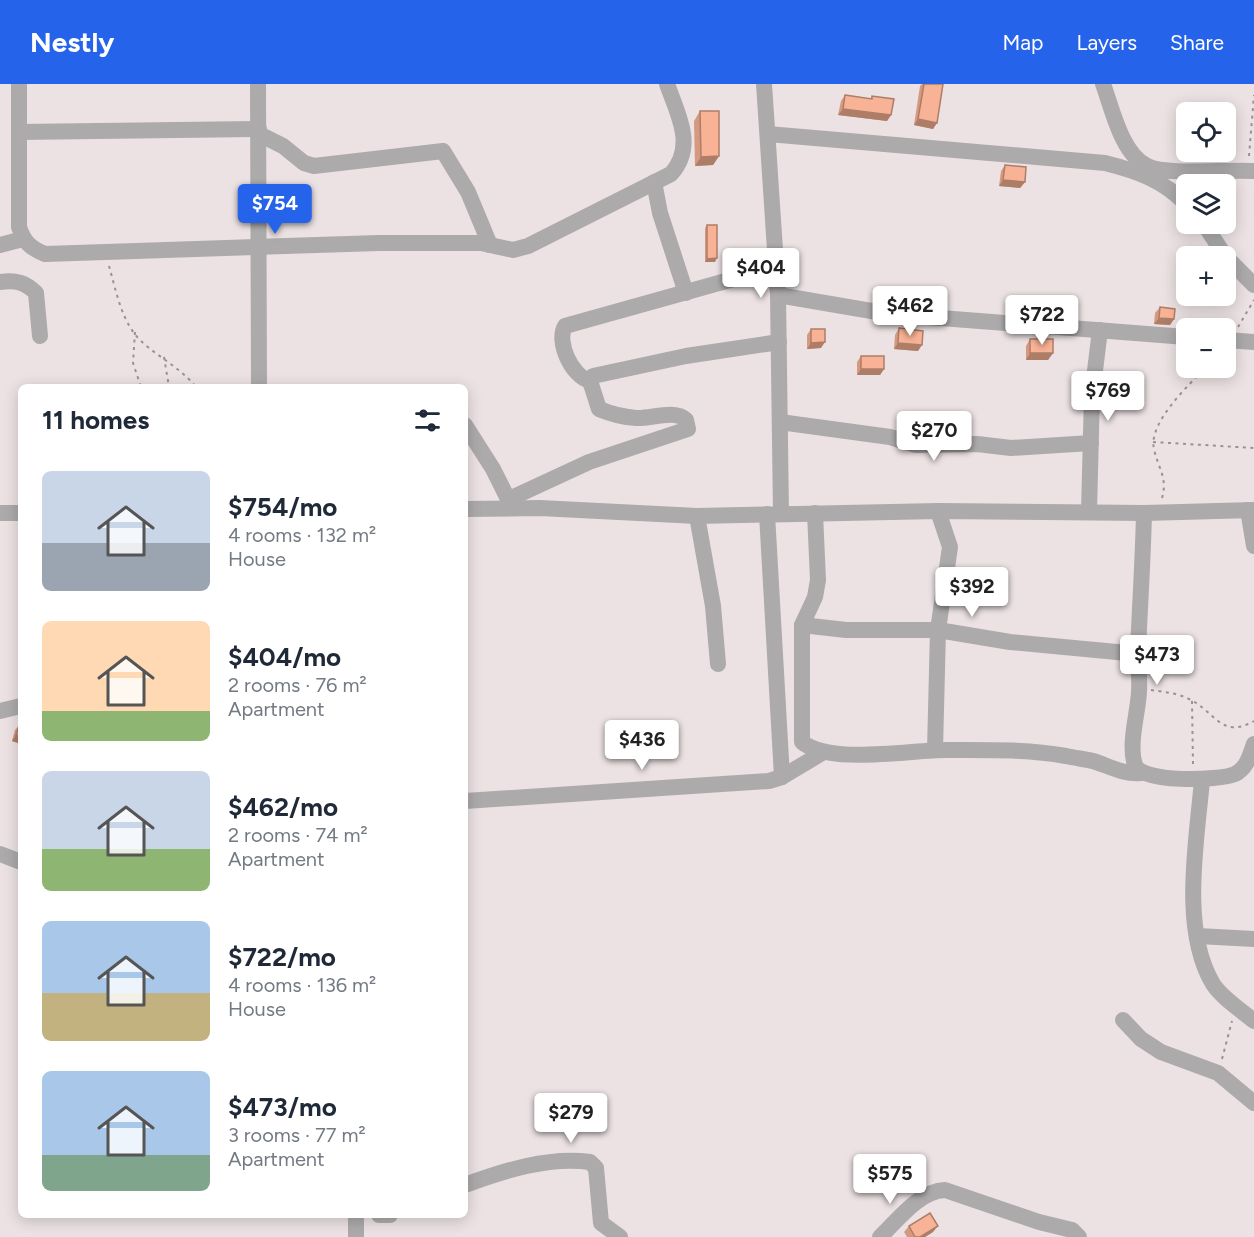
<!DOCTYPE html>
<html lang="en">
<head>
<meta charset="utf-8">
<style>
  body { margin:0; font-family:Figtree,sans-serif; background:#f2f2f3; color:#1f2937; height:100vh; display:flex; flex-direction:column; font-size:22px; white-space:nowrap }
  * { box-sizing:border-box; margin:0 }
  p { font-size:20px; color:#747a83 }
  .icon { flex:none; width:33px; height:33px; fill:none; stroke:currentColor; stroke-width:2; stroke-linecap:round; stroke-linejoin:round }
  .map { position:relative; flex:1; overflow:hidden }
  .details { position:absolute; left:18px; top:300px; width:450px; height:834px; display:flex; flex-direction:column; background:#fff; border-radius:9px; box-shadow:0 3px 15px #0003 }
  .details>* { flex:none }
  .controls { position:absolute; left:1176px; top:18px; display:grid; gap:12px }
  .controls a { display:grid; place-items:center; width:60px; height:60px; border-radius:9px; background:#fff; box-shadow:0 3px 15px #0003; font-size:30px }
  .price { position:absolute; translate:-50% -51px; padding:0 14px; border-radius:6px; background:#fff; color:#222; font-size:20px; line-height:39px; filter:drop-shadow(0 2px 3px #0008) }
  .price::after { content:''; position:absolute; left:50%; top:36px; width:18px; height:14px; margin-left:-9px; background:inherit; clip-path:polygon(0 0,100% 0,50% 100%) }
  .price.selected { background:#2563eb; color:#fff }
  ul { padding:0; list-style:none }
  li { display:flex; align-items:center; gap:18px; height:150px; padding:0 24px }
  li span { display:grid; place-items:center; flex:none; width:168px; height:120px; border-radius:9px; color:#555 }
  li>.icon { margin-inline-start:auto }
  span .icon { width:72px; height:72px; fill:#fffc; stroke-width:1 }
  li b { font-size:26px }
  h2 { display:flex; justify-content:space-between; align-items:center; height:72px; padding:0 24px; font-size:26px }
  header { display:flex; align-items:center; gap:36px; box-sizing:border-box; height:84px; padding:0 30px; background:#2563eb; color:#fff }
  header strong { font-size:28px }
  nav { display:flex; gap:33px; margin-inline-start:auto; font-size:21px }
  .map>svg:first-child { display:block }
</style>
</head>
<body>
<header>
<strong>Nestly</strong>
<nav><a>Map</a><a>Layers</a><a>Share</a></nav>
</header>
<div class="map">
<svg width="1254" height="1153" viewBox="0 0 1254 1153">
  <rect width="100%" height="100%" fill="#ece2e3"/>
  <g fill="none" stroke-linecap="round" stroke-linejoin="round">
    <g stroke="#999192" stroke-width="2" stroke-dasharray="3 4.5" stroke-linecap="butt">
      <path d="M1249,72L1254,11"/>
      <path d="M109,182C116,206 121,236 139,255C157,273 180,283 196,303"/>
      <path d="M1238,243L1254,216"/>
      <path d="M135,248L133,279L141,303"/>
      <path d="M164,273L169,303"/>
      <path d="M1153,358L1254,364"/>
      <path d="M1162,414C1168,394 1158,384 1154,365C1148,339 1188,302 1205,284"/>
      <path d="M1151,606C1164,608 1177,609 1189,615C1215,627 1221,656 1254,637"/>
      <path d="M1192,617L1193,680"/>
      <path d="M1222,975L1232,937"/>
    </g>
    <g stroke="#adaaac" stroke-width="16">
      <path d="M19,0V143C24,158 30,164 45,170L379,159H481L513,166L528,162L671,90C696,62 678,31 667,0"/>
      <path d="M258,0L259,303"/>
      <path d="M764,0L778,211L781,430"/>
      <path d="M1103,0C1112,24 1121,69 1147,82C1167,92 1228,85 1254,87"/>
      <path d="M19,48L259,45"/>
      <path d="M259,50L283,62L304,79L314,82L443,67L468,108L490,161"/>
      <path d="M768,50L1105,79C1137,87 1163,96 1186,120"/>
      <path d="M654,98L660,129L686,209"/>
      <path d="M1204,140L1225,172"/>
      <path d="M0,161L23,155"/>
      <path d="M1226,173L1254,201"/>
      <path d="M0,198C16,196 25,198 36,209L40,252"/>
      <path d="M778,211L889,230L1186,253"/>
      <path d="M1226,256L1254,258"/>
      <path d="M590,297C571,292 556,257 565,242L776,183"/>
      <path d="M780,338L890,353L916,361L977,360L1011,364L1091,359"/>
      <path d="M465,341L493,385L512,423"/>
      <path d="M509,415L589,378L688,345L686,336C675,325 651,335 636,334C623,333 611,330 599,325L590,297L593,292L686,272L779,258"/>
      <path d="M465,425L540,424L697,432L938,427L1144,429L1254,426"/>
      <path d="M1248,426L1254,462"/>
      <path d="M1089,427L1092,311L1100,246"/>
      <path d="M0,429H21"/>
      <path d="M815,429L818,496L815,513L802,541V658C830,681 910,666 946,666C986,666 1026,665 1066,672C1075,674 1084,675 1093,677C1109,682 1124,691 1141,689"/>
      <path d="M1144,429C1143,475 1140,520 1138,566C1138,580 1140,594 1139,608C1138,629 1128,660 1135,681C1141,699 1219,697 1235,690C1247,684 1250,671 1254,660"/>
      <path d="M767,430L782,693"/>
      <path d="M697,432L713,522L718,580"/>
      <path d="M802,541L846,546H938L1010,558L1138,570"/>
      <path d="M0,627L21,622"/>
      <path d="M935,666L938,546L950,463L938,427"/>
      <path d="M1202,696C1197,756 1180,845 1213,900C1222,914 1241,926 1254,937"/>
      <path d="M465,717L769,697L782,693L822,669"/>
      <path d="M0,770L21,778"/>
      <path d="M1198,852L1254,855"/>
      <path d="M1123,936L1141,955L1161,968L1218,989L1254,1019"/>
      <path d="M465,1101C503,1087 549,1072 590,1078L596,1084L601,1139L620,1153"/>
      <path d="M356,1131V1153"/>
      <path d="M379,1131H390"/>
      <path d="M880,1153C898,1136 919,1107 945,1106L1039,1138L1072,1146L1079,1153"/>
    </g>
  </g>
  <g fill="#d59980">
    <path d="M922,0H943L933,45L914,41L920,2Z"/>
    <path d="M845,11L870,15L872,12L891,31L887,37L838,31L841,17Z"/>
    <path d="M700,27L719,72L713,81L695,82L694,37Z"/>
    <path d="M1005,81L1025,98L1020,104L999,102L1001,87Z"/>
    <path d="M707,141L715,178H705V144Z"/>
    <path d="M1160,223L1174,235L1170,241L1154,240L1155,229Z"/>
    <path d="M899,244L918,267L894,265L895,251Z"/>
    <path d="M811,245L821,264L807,265V251Z"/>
    <path d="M1030,255L1053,269L1048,276H1026V262Z"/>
    <path d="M861,272L884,285L880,291H857V278Z"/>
    <path d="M20,640L21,660L12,657L15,646Z"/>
    <path d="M909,1142L933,1148L925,1153H907L904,1148Z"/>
  </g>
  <g fill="#ae7d68">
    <path d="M843,25L891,31L887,37L838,31Z"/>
    <path d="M918,35L937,39L933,45L914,41Z"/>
    <path d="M719,72L713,81L695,82L701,73Z"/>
    <path d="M1003,96L1025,98L1020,104L999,102Z"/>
    <path d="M717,174L715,178H705L707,175Z"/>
    <path d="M1159,234L1174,235L1170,241L1154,240Z"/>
    <path d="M825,258L821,264L807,265L811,259Z"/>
    <path d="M898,259L922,261L918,267L894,265Z"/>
    <path d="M1030,269H1053L1048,276H1026Z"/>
    <path d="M861,285H884L880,291H857Z"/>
    <path d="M16,651L21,652V660L12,657Z"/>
    <path d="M938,1142L933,1148L925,1153H920Z"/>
  </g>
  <g fill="#f8b295" stroke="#ae7d68" stroke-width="1.5">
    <path d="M924,0H943L937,39L918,35Z"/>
    <path d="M845,11L872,15V12L894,15L891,31L843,25Z"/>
    <path d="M700,27H719V72L701,73Z"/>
    <path d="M1005,81L1026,83L1025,98L1003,96Z"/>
    <path d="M707,141H717V174L707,175Z"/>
    <path d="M1160,223L1175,225L1174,235L1159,234Z"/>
    <path d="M899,244L923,247L922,261L898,259Z"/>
    <path d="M811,245H825V258L811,259Z"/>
    <rect x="1030" y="255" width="23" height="14"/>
    <rect x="861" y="272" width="23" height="13"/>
    <path d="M20,640L21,641V652L16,651Z"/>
    <path d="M930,1129L938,1142L920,1153H915L909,1142Z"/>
  </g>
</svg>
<div class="controls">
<a><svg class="icon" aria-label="locate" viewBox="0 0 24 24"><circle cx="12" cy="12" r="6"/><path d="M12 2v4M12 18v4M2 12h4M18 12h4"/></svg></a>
<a><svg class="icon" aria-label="layers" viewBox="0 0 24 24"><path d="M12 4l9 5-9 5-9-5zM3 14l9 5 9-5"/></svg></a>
<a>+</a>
<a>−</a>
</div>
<b class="price selected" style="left:275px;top:151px">$754</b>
<b class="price" style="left:761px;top:215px">$404</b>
<b class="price" style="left:910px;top:253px">$462</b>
<b class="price" style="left:1042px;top:262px">$722</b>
<b class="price" style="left:1108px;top:338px">$769</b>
<b class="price" style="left:934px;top:378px">$270</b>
<b class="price" style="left:972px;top:534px">$392</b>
<b class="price" style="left:1157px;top:602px">$473</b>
<b class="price" style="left:642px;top:687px">$436</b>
<b class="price" style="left:571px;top:1060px">$279</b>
<b class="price" style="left:890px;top:1121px">$575</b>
<section class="details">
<h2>11 homes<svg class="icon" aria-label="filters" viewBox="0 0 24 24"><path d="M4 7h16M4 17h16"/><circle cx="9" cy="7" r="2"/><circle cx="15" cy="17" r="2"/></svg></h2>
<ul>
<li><span style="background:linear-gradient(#c9d6e8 60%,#9aa5b1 0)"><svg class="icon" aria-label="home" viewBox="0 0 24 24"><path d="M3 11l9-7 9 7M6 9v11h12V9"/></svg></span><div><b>$754/mo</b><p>4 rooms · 132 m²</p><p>House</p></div></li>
<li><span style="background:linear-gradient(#ffd9b3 75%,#8fb573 0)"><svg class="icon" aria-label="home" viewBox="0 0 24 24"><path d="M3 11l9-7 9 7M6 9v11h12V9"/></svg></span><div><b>$404/mo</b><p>2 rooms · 76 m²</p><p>Apartment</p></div></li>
<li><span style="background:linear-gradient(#c9d6e8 65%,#8fb573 0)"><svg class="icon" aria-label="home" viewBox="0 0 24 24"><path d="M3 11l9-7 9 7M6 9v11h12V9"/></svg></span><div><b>$462/mo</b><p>2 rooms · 74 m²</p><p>Apartment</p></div></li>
<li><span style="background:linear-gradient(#a9c7e8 60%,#c2b280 0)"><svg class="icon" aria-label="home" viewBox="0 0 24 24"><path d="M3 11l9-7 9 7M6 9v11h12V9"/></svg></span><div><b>$722/mo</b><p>4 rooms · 136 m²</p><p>House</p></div></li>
<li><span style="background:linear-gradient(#a9c7e8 70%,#7fa58c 0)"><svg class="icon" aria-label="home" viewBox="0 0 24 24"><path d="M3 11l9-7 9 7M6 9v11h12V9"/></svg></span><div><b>$473/mo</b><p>3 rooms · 77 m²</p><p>Apartment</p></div></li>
</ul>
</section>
</div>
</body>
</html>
